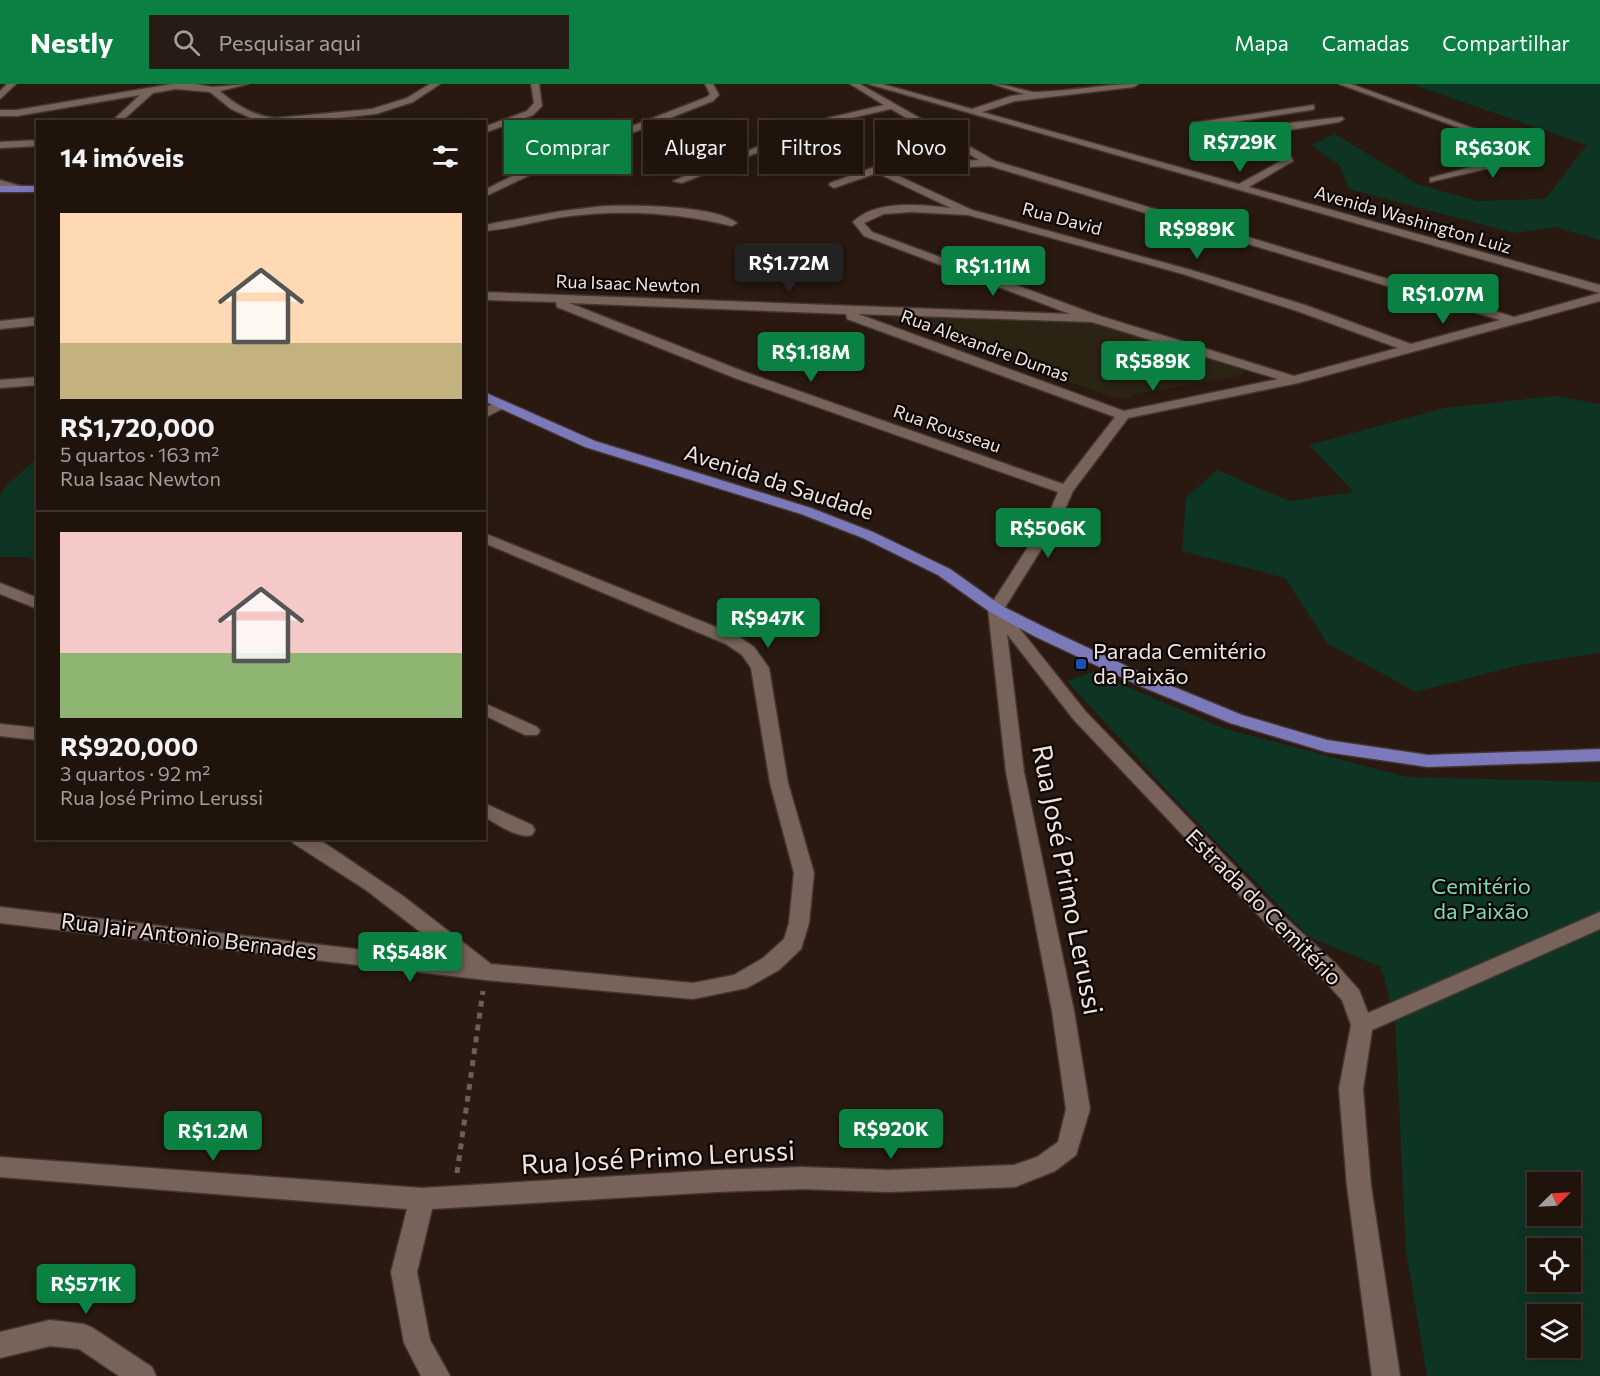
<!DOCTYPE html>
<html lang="pt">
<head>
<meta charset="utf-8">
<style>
  body { margin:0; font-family:Commissioner,sans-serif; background:#271c15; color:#f1f3f6; height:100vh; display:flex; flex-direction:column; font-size:22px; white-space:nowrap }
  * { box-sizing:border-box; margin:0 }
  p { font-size:20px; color:#a19e9d }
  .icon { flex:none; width:33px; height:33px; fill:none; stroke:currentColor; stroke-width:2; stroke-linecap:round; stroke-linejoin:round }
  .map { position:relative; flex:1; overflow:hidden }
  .panel { position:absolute; left:36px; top:36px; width:450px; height:720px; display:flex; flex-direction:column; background:#1f130c; border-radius:0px; box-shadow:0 3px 15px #0003,0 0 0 2px #3c322d }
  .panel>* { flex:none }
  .banner { position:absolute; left:504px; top:36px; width:570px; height:54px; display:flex; gap:12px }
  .needle { width:39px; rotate:66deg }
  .buttons { position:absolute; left:1527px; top:1088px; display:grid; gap:12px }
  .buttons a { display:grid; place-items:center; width:54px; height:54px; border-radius:0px; background:#1f130c; box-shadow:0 3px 15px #0003,0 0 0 2px #3c322d; font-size:30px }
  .price { position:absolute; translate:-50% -51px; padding:0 14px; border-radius:6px; background:#0b8043; color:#fff; font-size:20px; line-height:39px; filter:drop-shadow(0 2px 3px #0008) }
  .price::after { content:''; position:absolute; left:50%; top:36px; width:18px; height:14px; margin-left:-9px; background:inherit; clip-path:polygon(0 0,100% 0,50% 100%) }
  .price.active { background:#222; color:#fff }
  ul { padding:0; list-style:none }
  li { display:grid; align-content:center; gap:12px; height:318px; padding:0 24px }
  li+li { border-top:2px solid #3c322d }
  li span { display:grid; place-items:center; height:186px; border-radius:0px; color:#555 }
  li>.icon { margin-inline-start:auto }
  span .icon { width:108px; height:108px; fill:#fffc; stroke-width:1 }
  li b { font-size:26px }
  h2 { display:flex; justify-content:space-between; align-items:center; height:72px; padding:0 24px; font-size:26px }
  .tag { padding:0 21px; border-radius:0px; background:#1f130c; box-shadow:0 3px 15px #0003,0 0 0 2px #3c322d; font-size:21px; line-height:54px }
  .tag.active { background:#0b8043; color:#fff }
  header { display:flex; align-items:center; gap:36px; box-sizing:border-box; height:84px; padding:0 30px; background:#0b8043; color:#fff }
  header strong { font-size:28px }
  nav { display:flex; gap:33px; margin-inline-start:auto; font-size:21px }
  .search { width:420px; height:54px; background:#271c15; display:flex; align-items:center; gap:15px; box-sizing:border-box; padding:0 21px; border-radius:0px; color:#a19e9d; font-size:22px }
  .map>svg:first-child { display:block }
</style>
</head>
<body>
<header>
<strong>Nestly</strong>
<div class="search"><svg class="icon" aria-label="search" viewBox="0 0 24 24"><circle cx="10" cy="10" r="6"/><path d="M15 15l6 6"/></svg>Pesquisar aqui</div>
<nav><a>Mapa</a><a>Camadas</a><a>Compartilhar</a></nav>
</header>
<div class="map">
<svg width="1600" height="1292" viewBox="0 0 1600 1292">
  <rect width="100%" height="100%" fill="#291910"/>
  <path fill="#2b2413" d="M885,233L1092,236L1237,282L1245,287L1240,292L1134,310L1129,315L1113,313Z"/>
  <g fill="#0e3424" fill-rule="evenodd">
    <path d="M1411,0H1600V156L1556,143L1514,149L1349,105L1340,82L1311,61L1335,50L1417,100L1477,117L1545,115L1587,61Z"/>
    <path d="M1555,312L1600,320V569L1519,581L1416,608L1328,560L1285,494L1182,467L1186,414L1217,386L1289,417L1354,408L1309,361L1444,324Z"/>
    <path d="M37,374V477L26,473H0V412L6,402Z"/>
    <path d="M1093,588L1223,644L1407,693L1600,698V1292H1427L1406,1167L1395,935L1381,883L1309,853L1171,711L1067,597ZM1538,1098H1570V1131H1538ZM1538,1164H1570V1197H1538ZM1538,1230H1570V1263H1538Z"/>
  </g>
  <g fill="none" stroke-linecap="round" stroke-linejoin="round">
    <defs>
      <g id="minor">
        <path d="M7,0H16L0,15V7Z"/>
        <path d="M172,0H195L213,3L248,0L220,7C237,22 254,32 276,34L372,25L407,14L430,0H440L413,18L376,30L301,38L255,36L231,25L210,8L176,5L153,9L121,38H111L140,11L17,32H0V26H17Z"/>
        <path d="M531,0H539L542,22L533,31L484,49V43L527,27L534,19Z"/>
        <path d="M705,0H713L719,11L713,17L553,80L484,113V106L545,76L707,13L710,10Z"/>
        <path d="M850,0H860L995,77L1514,233L1600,209V217L1298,299L1128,334L1073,407L1062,432L1004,525L1086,628L1276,825L1335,879L1359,906L1368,929L1600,828V845L1372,946L1363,1005L1371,1102L1400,1292H1372L1347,1102L1339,1005L1351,941L1342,916L1319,891L1262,835L1074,636L1007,550L1024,688L1074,927L1090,1025L1076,1071L1055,1087L1015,1103L889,1108L801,1105L717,1108L432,1125L417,1188L430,1256L450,1292H421L404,1259L391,1188L407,1125L0,1093V1073L422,1104L717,1086L801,1083L889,1086L1014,1081L1037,1073L1058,1058L1066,1025L1052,927L1006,688L988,525L1048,432L1058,408L735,294L557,223L556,218L484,216V208L1070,230L864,152L853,138C876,115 921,121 951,124L877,89L834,104L829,101L830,99L877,82L979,76L891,25L834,38L682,99L673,97L828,34L884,21ZM990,82L1500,236L1411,260L1305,221L1191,186L972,126L888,87ZM911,128L968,131L1183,190L1297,227L1398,264L1294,292L1097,231L872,148L864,139L884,130ZM569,219L846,230L847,235L1115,333L1063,400L745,288ZM858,230L1092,238L1278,295L1124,327Z"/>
        <path d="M868,0H882L972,25L1011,12L1024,10L993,0C1009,0 1028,9 1038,8C1072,7 1105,0 1138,0L1134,3L1015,17L982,28L1239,100L1283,76L1282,74L1258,63L1192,43V39L1314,21V25L1311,26L1208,42L1234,50L1272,41L1342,33L1344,35L1339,38L1245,53L1290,70L1293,77L1249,103L1600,201V209Z"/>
        <path d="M1339,0H1351L1536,67L1532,74L1430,98V94L1526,68Z"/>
        <path d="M38,56V62L0,64V58Z"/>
        <path d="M0,96L24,103L25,105L20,108L0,102Z"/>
        <path d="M604,122C634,121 715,121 737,139L732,142C676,128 620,125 562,133C536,137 511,145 484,147V141L562,127Z"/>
        <path d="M38,233V241L0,245V237Z"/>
        <path d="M38,293V301L0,304V296Z"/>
        <path d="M499,317L506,321L504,324L484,334V324Z"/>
        <path d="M484,449L738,552L754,563L769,584L788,699L814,789L809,839L801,865L779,886L747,904L693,915L486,896L0,839V823L458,877L366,806L293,759L291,754H316L332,764L403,812L491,880L693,899L734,891L763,874L784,855L789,839L794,789L770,699L751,584L742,571L726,560L484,459Z"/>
        <path d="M0,499L38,514V525L0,510Z"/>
        <path d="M484,619L537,643L540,647L537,651H525L484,631Z"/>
        <path d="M0,640L38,644V656L0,652Z"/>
        <path d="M484,719L532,741L535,746L532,751C517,755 498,740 484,733Z"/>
        <path d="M50,1236L84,1240L93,1244L152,1283L156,1292H119L79,1265L50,1262L0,1274V1248Z"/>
      </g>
      <g id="major">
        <rect x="0" y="102" width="38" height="6"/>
        <path d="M484,308L595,357L811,424L873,448L950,485L1002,522L1048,545L1152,594L1242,631L1327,656L1428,671L1600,665V677L1428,683L1326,668L1230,639L1140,602L1036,553L990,528L938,491L863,454L801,430L585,363L484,317Z"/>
      </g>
    </defs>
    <use href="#minor" stroke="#423631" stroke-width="3"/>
    <use href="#major" stroke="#423631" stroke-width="3"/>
    <path stroke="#6d5f57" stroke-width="5" stroke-dasharray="6 6" stroke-linecap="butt" d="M457,1089L483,907"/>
    <use href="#minor" fill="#776359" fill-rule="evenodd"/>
    <use href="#major" fill="#7b79b9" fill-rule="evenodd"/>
  </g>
  <rect fill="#1a4fb4" stroke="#0d0604" stroke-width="2" x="1075" y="574" width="12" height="12" rx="3"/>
  <g text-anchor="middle" stroke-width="4.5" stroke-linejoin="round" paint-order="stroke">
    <g font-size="18" fill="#efe3dd" stroke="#0d0604">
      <text transform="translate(1062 135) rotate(15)" y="6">Rua David</text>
      <text transform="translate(1413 136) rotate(16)" y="6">Avenida Washington Luiz</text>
      <text transform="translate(628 200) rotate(2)" y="6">Rua Isaac Newton</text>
      <text transform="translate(985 262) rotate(20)" y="6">Rua Alexandre Dumas</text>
      <text transform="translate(947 345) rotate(19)" y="6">Rua Rousseau</text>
    </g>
    <g font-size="22" fill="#efe3dd" stroke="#0d0604">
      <text transform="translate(779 398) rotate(18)" y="8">Avenida da Saudade</text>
      <text transform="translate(1264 823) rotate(45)" y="8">Estrada do Cemitério</text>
      <text transform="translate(189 852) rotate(7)" y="8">Rua Jair Antonio Bernades</text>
    </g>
    <g font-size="22" fill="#efe3dd" stroke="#0d0604" text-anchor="start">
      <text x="1093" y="575">Parada Cemitério<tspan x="1093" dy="25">da Paixão</tspan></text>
    </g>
    <g font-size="22" fill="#7bdeb1" stroke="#0d0604">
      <text x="1481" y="810">Cemitério<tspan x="1481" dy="25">da Paixão</tspan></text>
    </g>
    <g font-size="27" fill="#efe3dd" stroke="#0d0604">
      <text transform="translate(1067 796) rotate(79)" y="9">Rua José Primo Lerussi</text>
      <text transform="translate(658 1074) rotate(-3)" y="9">Rua José Primo Lerussi</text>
    </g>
  </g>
</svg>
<div class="buttons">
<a><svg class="needle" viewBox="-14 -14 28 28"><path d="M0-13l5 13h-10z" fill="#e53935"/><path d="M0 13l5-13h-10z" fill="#a19e9d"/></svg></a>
<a><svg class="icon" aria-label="locate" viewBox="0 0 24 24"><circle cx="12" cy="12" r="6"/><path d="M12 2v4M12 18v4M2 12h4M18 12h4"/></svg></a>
<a><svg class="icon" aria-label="layers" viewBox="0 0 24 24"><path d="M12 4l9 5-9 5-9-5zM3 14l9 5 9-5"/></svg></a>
</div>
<b class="price" style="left:1240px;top:89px">R$729K</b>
<b class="price" style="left:1493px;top:95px">R$630K</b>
<b class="price" style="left:1197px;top:176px">R$989K</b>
<b class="price active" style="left:789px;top:210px">R$1.72M</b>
<b class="price" style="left:993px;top:213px">R$1.11M</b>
<b class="price" style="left:1443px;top:241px">R$1.07M</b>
<b class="price" style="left:811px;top:299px">R$1.18M</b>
<b class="price" style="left:1153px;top:308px">R$589K</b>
<b class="price" style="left:1048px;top:475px">R$506K</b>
<b class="price" style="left:768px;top:565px">R$947K</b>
<b class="price" style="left:410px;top:899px">R$548K</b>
<b class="price" style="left:891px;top:1076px">R$920K</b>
<b class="price" style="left:213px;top:1078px">R$1.2M</b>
<b class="price" style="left:86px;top:1231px">R$571K</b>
<div class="banner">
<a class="tag active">Comprar</a>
<a class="tag">Alugar</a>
<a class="tag">Filtros</a>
<a class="tag">Novo</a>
</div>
<section class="panel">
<h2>14 imóveis<svg class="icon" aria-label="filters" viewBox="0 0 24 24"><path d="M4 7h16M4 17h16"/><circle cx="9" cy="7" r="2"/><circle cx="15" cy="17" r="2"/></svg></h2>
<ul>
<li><span style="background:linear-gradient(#ffd9b3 70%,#c2b280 0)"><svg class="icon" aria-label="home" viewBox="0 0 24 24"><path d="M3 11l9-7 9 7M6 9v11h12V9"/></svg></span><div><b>R$1,720,000</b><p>5 quartos · 163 m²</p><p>Rua Isaac Newton</p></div></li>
<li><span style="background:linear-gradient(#f6c9c9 65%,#8fb573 0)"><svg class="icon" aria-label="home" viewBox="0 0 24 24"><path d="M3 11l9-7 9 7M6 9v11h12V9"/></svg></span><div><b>R$920,000</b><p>3 quartos · 92 m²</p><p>Rua José Primo Lerussi</p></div></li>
</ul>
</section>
</div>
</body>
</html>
